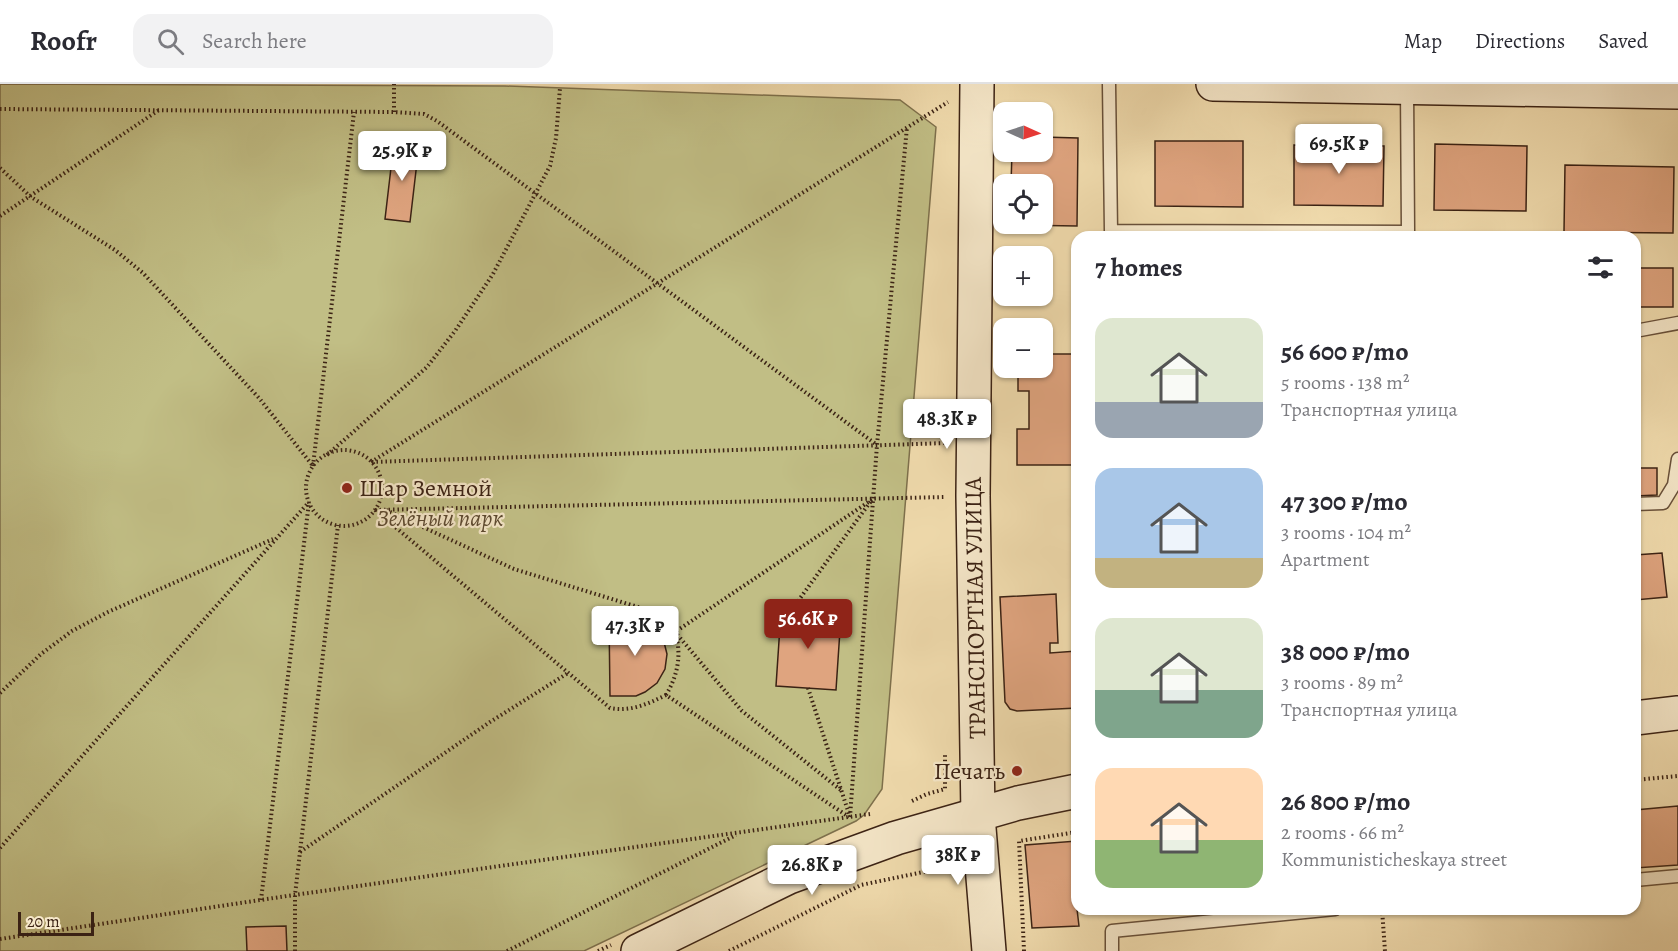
<!DOCTYPE html>
<html lang="en">
<head>
<meta charset="utf-8">
<style>
  body { margin:0; font-family:Alegreya,serif; background:#f2f2f3; color:#2b2b33; height:100vh; display:flex; flex-direction:column; font-size:22px; white-space:nowrap }
  * { box-sizing:border-box; margin:0 }
  p { font-size:20px; color:#7c7c81 }
  .icon { flex:none; width:33px; height:33px; fill:none; stroke:currentColor; stroke-width:2; stroke-linecap:round; stroke-linejoin:round }
  .map { position:relative; flex:1; overflow:hidden }
  .details { position:absolute; left:1071px; top:147px; width:570px; height:684px; display:flex; flex-direction:column; background:#fff; border-radius:18px; box-shadow:0 2px 4px #0004 }
  .details>* { flex:none }
  .needle { width:39px; rotate:93deg }
  .tools { position:absolute; left:993px; top:18px; display:grid; gap:12px }
  .tools a { display:grid; place-items:center; width:60px; height:60px; border-radius:12px; background:#fff; box-shadow:0 2px 4px #0004; font-size:30px }
  .scale { position:absolute; left:18px; bottom:15px; width:76px; box-sizing:border-box; padding-left:6px; border:3px solid #3b2214; border-top:0; font-size:16px; line-height:21px; white-space:nowrap; color:#3b2214; -webkit-text-stroke:4px #f6e8ca; paint-order:stroke }
  .price { position:absolute; translate:-50% -51px; padding:0 14px; border-radius:6px; background:#fff; color:#222; font-size:20px; line-height:39px; filter:drop-shadow(0 2px 3px #0008) }
  .price::after { content:''; position:absolute; left:50%; top:36px; width:18px; height:14px; margin-left:-9px; background:inherit; clip-path:polygon(0 0,100% 0,50% 100%) }
  .price.active { background:#8f2418; color:#fff }
  ul { padding:0; list-style:none }
  li { display:flex; align-items:center; gap:18px; height:150px; padding:0 24px }
  li span { display:grid; place-items:center; flex:none; width:168px; height:120px; border-radius:18px; color:#555 }
  li>.icon { margin-inline-start:auto }
  span .icon { width:72px; height:72px; fill:#fffc; stroke-width:1 }
  li b { font-size:26px }
  h2 { display:flex; justify-content:space-between; align-items:center; height:72px; padding:0 24px; font-size:26px }
  header { display:flex; align-items:center; gap:36px; box-sizing:border-box; height:84px; padding:0 30px; background:#fff; border-bottom:2px solid #e1e1e2 }
  header strong { font-size:28px }
  nav { display:flex; gap:33px; margin-inline-start:auto; font-size:21px }
  .search { width:420px; height:54px; background:#f2f2f3; display:flex; align-items:center; gap:15px; box-sizing:border-box; padding:0 21px; border-radius:18px; color:#7c7c81; font-size:22px }
  .map>svg:first-child { display:block }
</style>
</head>
<body>
<header>
<strong>Roofr</strong>
<div class="search"><svg class="icon" aria-label="search" viewBox="0 0 24 24"><circle cx="10" cy="10" r="6"/><path d="M15 15l6 6"/></svg>Search here</div>
<nav><a>Map</a><a>Directions</a><a>Saved</a></nav>
</header>
<div class="map">
<svg width="1678" height="867" viewBox="0 0 1678 867">
  <rect width="100%" height="100%" fill="#f1dcae"/>
  <filter id="stains"><feTurbulence type="fractalNoise" baseFrequency=".00333" numOctaves="4"/><feColorMatrix values="0 0 0 0 .2 0 0 0 0 .09 0 0 0 0 .02 0 0 0 .5 -.17"/></filter>
  <radialGradient id="worn" r=".72"><stop offset=".6" stop-color="#630" stop-opacity="0"/><stop offset="1" stop-color="#630" stop-opacity=".3"/></radialGradient>
  <path fill="#c1be85" stroke="#7e704c" stroke-width="1.5" d="M0,0L505,2L900,16L936,43L882,705L864,731L856,737L584,867H0Z"/>
  <g fill="#dfa47f" stroke="#3b2214" stroke-width="1.5">
    <path d="M1042,53L1078,54L1077,142L1010,141L1042,140V100H1011L1012,68H1042Z"/>
    <path d="M1155,57H1243V123L1155,122Z"/>
    <path d="M394,58L419,61L410,138L385,135Z"/>
    <path d="M1435,60L1527,62L1526,127L1434,126Z"/>
    <path d="M1294,61L1384,62L1383,122L1294,121Z"/>
    <path d="M1565,81L1674,83L1673,149L1564,148Z"/>
    <rect x="1635" y="184" width="38" height="39"/>
    <path d="M1042,270H1077V381H1017V345H1029V307H1018V284H1042Z"/>
    <path d="M1635,384H1657V411L1635,412Z"/>
    <path d="M1662,469L1667,513L1635,516V471Z"/>
    <path d="M1056,510L1058,559H1050V569L1077,567V624L1017,627L1010,625L1005,618L1000,513Z"/>
    <path d="M781,527L841,531L836,606L776,602Z"/>
    <path d="M609,534H635L644,537L653,542L663,554L667,570L665,585L657,599L645,608L636,612H610Z"/>
    <path d="M1678,722V781L1635,784V726Z"/>
    <path d="M1077,757V825L1079,842L1032,844L1025,761Z"/>
    <path d="M286,842L287,867H247L246,843Z"/>
  </g>
  <g fill="none" stroke-linecap="round" stroke-linejoin="round">
    <defs>
      <g id="lane">
        <path d="M1109,0L1111,147L1408,148L1407,4"/>
        <path d="M1635,247L1678,239"/>
        <path d="M1635,420L1663,419L1674,401L1678,375"/>
        <path d="M1635,796L1678,792"/>
        <path d="M1112,867V847L1335,825"/>
      </g>
      <g id="secondary">
        <path d="M977,0L973,412L978,732L989,867"/>
        <path d="M1213,0L1678,8"/>
        <path d="M1635,634L1678,629"/>
        <path d="M638,867L789,793L896,754L1018,719L1077,707"/>
      </g>
    </defs>
    <use href="#lane" stroke="#68503a" stroke-width="15"/>
    <use href="#secondary" stroke="#3b2214" stroke-width="36"/>
    <g stroke="#3b2214" stroke-width="4" stroke-dasharray="1.5 3" stroke-linecap="butt">
      <path d="M0,25L394,28L424,30L437,37L877,361"/>
      <path d="M394,28V0"/>
      <path d="M0,84L31,113L115,166L143,189L259,314L313,382"/>
      <path d="M0,132L159,26"/>
      <circle cx="344" cy="404" r="38"/>
      <path d="M327,371L427,283L455,247L493,190L550,82L556,54L560,4"/>
      <path d="M371,378L948,18"/>
      <path d="M372,378L946,359"/>
      <path d="M313,382L354,28"/>
      <path d="M375,426L945,413"/>
      <path d="M375,426L610,624C630,628 648,620 666,611L849,733"/>
      <path d="M386,426L514,485L651,527L675,548L742,627L842,707"/>
      <path d="M790,528L871,417"/>
      <path d="M808,604L849,730"/>
      <path d="M0,609L41,570L72,547L108,528L273,455"/>
      <path d="M666,611C678,591 682,570 675,548L873,415"/>
      <path d="M1635,696L1678,692"/>
      <path d="M912,717L927,710L945,705V669"/>
      <path d="M850,733L877,361L907,43"/>
      <path d="M0,764L309,418"/>
      <path d="M300,768L490,638L568,589"/>
      <path d="M261,816L309,418"/>
      <path d="M1382,825L1385,867"/>
      <path d="M0,855L287,812L870,730"/>
      <path d="M295,867V811L338,441"/>
      <path d="M507,867L736,751"/>
      <path d="M598,867L611,861"/>
      <path d="M729,867L861,801L952,782"/>
      <path d="M1024,867L1019,757L1077,748"/>
    </g>
    <use href="#lane" stroke="#f6e8ca" stroke-width="12"/>
    <use href="#secondary" stroke="#f6e8ca" stroke-width="33"/>
  </g>
  <g fill="#8f2418" stroke="#f6e8ca" stroke-width="2">
    <circle cx="347" cy="404" r="6"/>
    <circle cx="1017" cy="687" r="6"/>
  </g>
  <g text-anchor="middle" stroke-width="4.5" stroke-linejoin="round" paint-order="stroke">
    <g font-size="24" fill="#3b2214" stroke="#f6e8ca" text-anchor="start">
      <text x="359" y="412">Шар Земной</text>
      <text x="1005" y="695" text-anchor="end">Печать</text>
    </g>
    <g font-size="24" font-style="italic" fill="#5c4930" stroke="#f6e8ca">
      <text x="440" y="442">Зелёный парк</text>
    </g>
    <g font-size="24" fill="#3b2214" stroke="#f6e8ca">
      <text transform="translate(975 524) rotate(-91)" y="8">ТРАНСПОРТНАЯ УЛИЦА</text>
    </g>
  </g>
  <rect width="100%" height="100%" filter="url(#stains)"/>
  <rect width="100%" height="100%" fill="url(#worn)"/>
</svg>
<div class="tools">
<a><svg class="needle" viewBox="-14 -14 28 28"><path d="M0-13l5 13h-10z" fill="#e53935"/><path d="M0 13l5-13h-10z" fill="#7c7c81"/></svg></a>
<a><svg class="icon" aria-label="locate" viewBox="0 0 24 24"><circle cx="12" cy="12" r="6"/><path d="M12 2v4M12 18v4M2 12h4M18 12h4"/></svg></a>
<a>+</a>
<a>−</a>
</div>
<div class="scale">20 m</div>
<b class="price" style="left:1339px;top:91px">69.5K ₽</b>
<b class="price" style="left:402px;top:98px">25.9K ₽</b>
<b class="price" style="left:947px;top:366px">48.3K ₽</b>
<b class="price active" style="left:808px;top:566px">56.6K ₽</b>
<b class="price" style="left:635px;top:573px">47.3K ₽</b>
<b class="price" style="left:958px;top:802px">38K ₽</b>
<b class="price" style="left:812px;top:812px">26.8K ₽</b>
<section class="details">
<h2>7 homes<svg class="icon" aria-label="filters" viewBox="0 0 24 24"><path d="M4 7h16M4 17h16"/><circle cx="9" cy="7" r="2"/><circle cx="15" cy="17" r="2"/></svg></h2>
<ul>
<li><span style="background:linear-gradient(#dfe7d0 70%,#9aa5b1 0)"><svg class="icon" aria-label="home" viewBox="0 0 24 24"><path d="M3 11l9-7 9 7M6 9v11h12V9"/></svg></span><div><b>56 600 ₽/mo</b><p>5 rooms · 138 m²</p><p>Транспортная улица</p></div></li>
<li><span style="background:linear-gradient(#a9c7e8 75%,#c2b280 0)"><svg class="icon" aria-label="home" viewBox="0 0 24 24"><path d="M3 11l9-7 9 7M6 9v11h12V9"/></svg></span><div><b>47 300 ₽/mo</b><p>3 rooms · 104 m²</p><p>Apartment</p></div></li>
<li><span style="background:linear-gradient(#dfe7d0 60%,#7fa58c 0)"><svg class="icon" aria-label="home" viewBox="0 0 24 24"><path d="M3 11l9-7 9 7M6 9v11h12V9"/></svg></span><div><b>38 000 ₽/mo</b><p>3 rooms · 89 m²</p><p>Транспортная улица</p></div></li>
<li><span style="background:linear-gradient(#ffd9b3 60%,#8fb573 0)"><svg class="icon" aria-label="home" viewBox="0 0 24 24"><path d="M3 11l9-7 9 7M6 9v11h12V9"/></svg></span><div><b>26 800 ₽/mo</b><p>2 rooms · 66 m²</p><p>Kommunisticheskaya street</p></div></li>
</ul>
</section>
</div>
</body>
</html>
